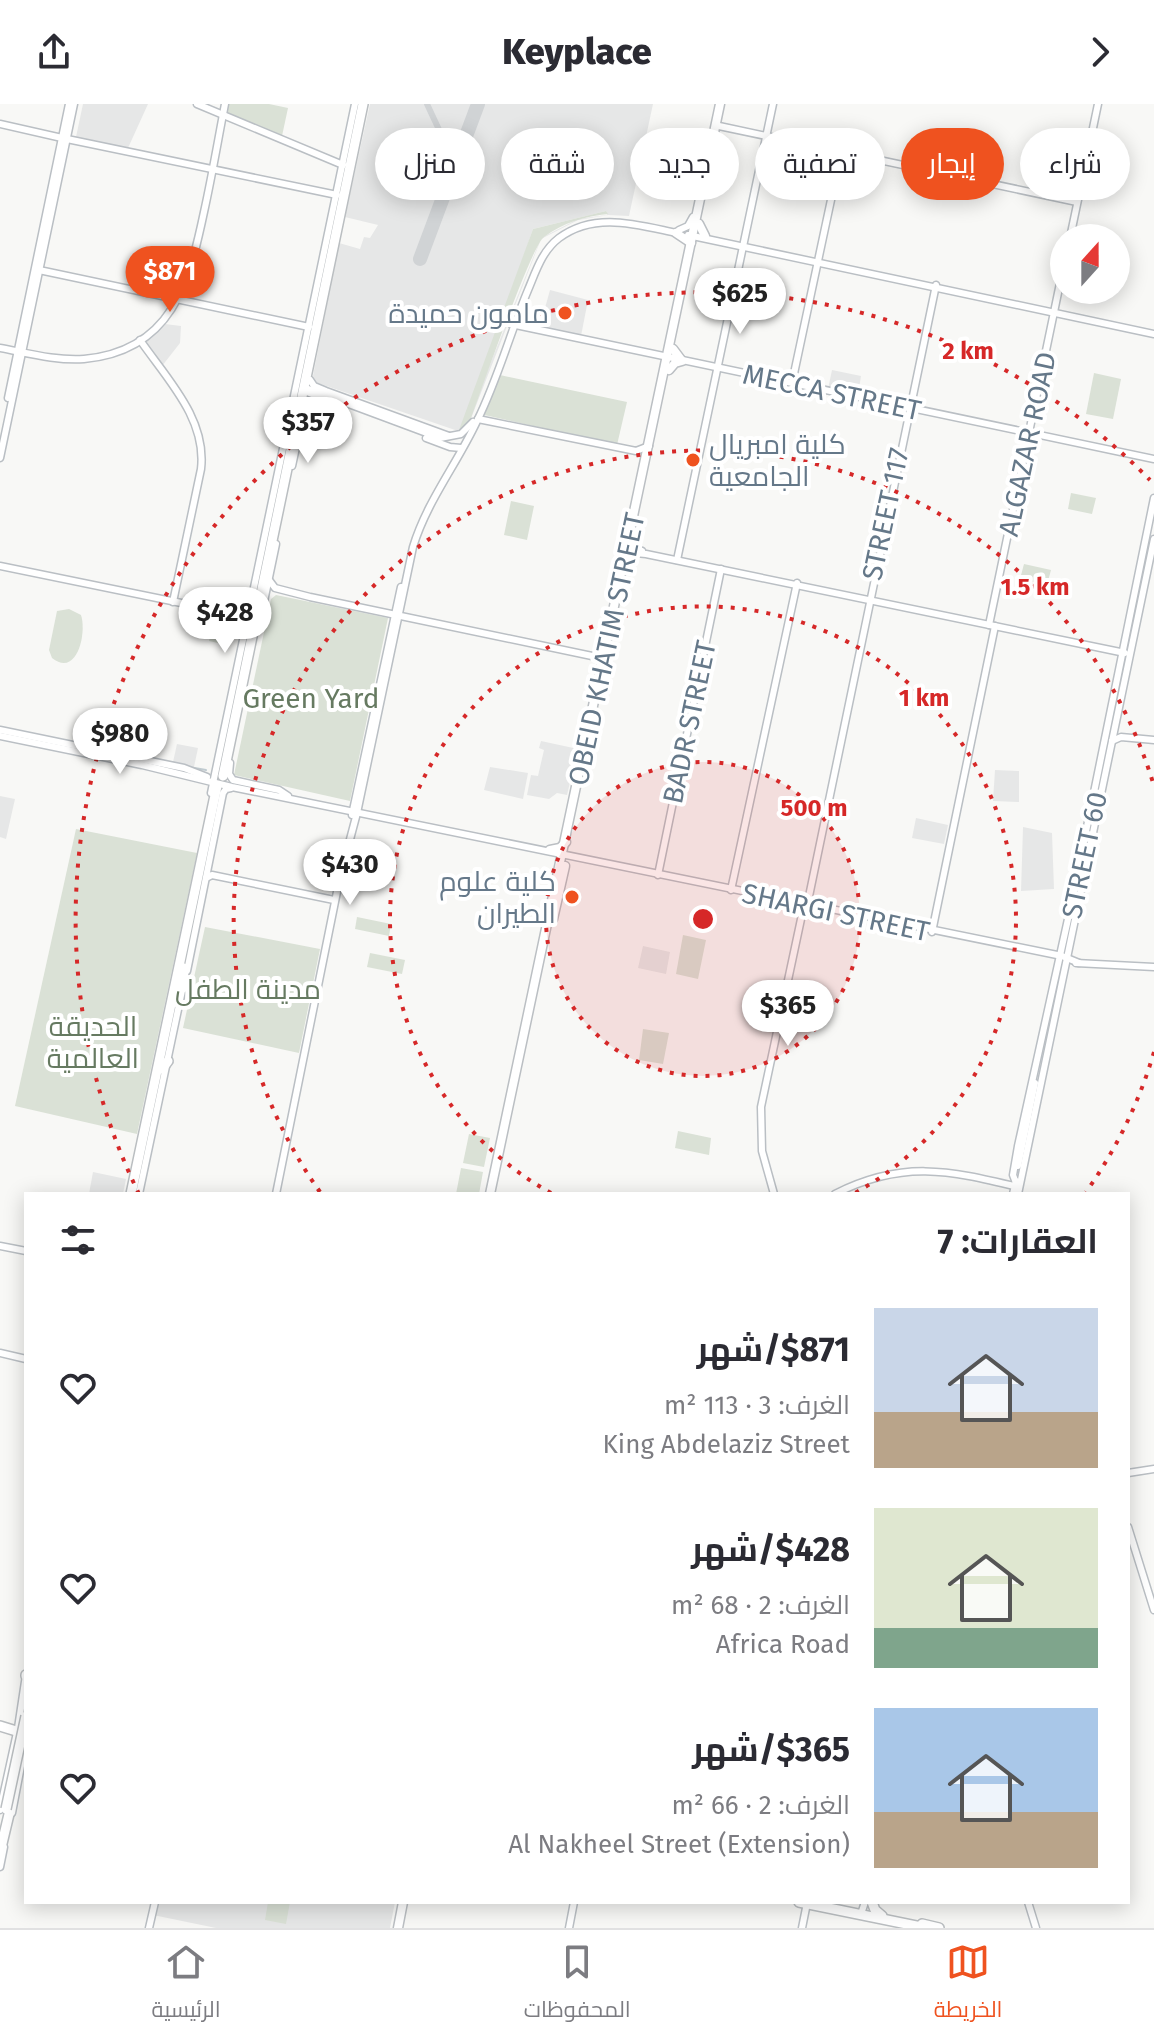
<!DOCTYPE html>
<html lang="ar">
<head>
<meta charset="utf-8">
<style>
  body { margin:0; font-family:"Fira Sans",Cairo,sans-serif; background:#f7f7f7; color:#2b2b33; direction:rtl; height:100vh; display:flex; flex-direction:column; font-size:30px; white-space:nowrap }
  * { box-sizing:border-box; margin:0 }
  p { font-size:26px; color:#7c7c81 }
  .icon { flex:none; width:44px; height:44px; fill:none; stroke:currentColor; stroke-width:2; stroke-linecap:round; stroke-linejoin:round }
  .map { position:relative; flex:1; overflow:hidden; direction:ltr }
  .details { position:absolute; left:24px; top:1088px; width:1106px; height:712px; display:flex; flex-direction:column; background:#fff; border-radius:0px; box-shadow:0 4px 20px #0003; direction:rtl }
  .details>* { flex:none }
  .banner { position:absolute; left:24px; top:24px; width:1106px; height:72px; direction:rtl; display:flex; gap:16px }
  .needle { width:52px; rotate:21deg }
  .tools { position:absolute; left:1050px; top:120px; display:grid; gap:16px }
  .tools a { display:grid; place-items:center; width:80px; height:80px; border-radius:50%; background:#fff; box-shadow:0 4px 20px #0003; font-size:40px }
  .price { position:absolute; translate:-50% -68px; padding:0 18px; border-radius:28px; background:#fff; color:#222; font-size:26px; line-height:52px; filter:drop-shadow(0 2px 4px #0008) }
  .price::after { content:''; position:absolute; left:50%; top:48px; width:24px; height:18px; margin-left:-12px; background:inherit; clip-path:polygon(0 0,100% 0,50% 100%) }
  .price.on { background:#ef521f; color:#fff }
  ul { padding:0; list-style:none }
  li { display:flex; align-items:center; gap:24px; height:200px; padding:0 32px }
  li span { display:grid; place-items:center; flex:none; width:224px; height:160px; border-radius:0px; color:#555 }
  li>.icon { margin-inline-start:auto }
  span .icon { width:96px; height:96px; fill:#fffc; stroke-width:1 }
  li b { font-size:34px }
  h2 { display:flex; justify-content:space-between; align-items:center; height:96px; padding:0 32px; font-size:34px }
  .tag { padding:0 28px; border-radius:36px; background:#fff; box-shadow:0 4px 20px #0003; font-size:28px; line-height:72px }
  .tag.on { background:#ef521f; color:#fff }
  header { display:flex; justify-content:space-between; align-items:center; height:104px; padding:0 32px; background:#fff; font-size:36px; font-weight:800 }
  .dock { display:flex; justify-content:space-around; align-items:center; height:112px; border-top:2px solid #e1e1e2; background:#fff; font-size:22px; color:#7c7c81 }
  .dock a { display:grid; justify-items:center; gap:4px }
  .dock .on { color:#ef521f }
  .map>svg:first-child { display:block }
</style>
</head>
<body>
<header><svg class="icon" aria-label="forward" viewBox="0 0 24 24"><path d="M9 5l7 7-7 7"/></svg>Keyplace<svg class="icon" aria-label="share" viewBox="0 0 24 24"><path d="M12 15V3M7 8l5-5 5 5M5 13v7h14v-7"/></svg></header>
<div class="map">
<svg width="1154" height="1824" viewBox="0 0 1154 1824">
  <rect width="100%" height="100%" fill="#f8f8f6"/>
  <g fill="#e6e7e7" fill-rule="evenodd">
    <path d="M83,0H148L128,44L76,33Z"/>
    <path d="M370,0H653L629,112L608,111L578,116L541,135L470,317L458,327L312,277L339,139L360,145L364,133L370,134L378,121L345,113ZM606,107L607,111L578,115L541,134L465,322L533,125Z"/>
    <path d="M550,186L588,196L581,232L540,222Z"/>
    <path d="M165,220L181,222L180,239L162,262L143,236Z"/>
    <path d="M832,266L861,272L858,291L828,285Z"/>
    <path d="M541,637L578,645L567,691L557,689L549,695L527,691L531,671L538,672L544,646L539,644Z"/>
    <path d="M177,640L198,644L194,663L173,658Z"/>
    <path d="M490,663L528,669L523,695L484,686Z"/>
    <path d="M995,666L1019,667V698L993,697Z"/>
    <path d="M0,692L15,695L6,735L0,733Z"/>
    <path d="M916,714L948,721L944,740L912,734Z"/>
    <path d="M1023,723L1052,729L1054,785L1021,787Z"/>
    <path d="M643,842L670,848L666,870L638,864Z"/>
    <path d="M93,1068L126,1075L123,1090H89Z"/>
    <path d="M155,1798H395L390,1824H216L153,1811Z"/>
  </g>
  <g fill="#dae1d6">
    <path d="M228,0H269L288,4L282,32L226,10Z"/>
    <path d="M606,107L608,110C585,112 563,119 544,133C531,142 480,290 470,317L459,326L533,125Z"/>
    <path d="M1094,269L1121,275L1113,315L1086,310Z"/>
    <path d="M500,271L627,298L617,341L480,310Z"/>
    <path d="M1071,389L1096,394L1092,410L1068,405Z"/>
    <path d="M511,397L534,402L527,436L504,431Z"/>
    <path d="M1024,460L1051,466L1047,481L1020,475Z"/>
    <path d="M276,491L388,514L350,697L234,671L271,495Z"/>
    <path d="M69,505L81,511C87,529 77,574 52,554L49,546L57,507Z"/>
    <path d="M215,510L233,513L227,541L209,537Z"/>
    <path d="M76,725L197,749L137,1030L15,1002Z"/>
    <path d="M357,813L391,820L389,832L355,825Z"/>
    <path d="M205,823L320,845L299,949L183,924Z"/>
    <path d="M683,831L706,836L698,875L676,870Z"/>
    <path d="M370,849L405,856L402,870L367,863Z"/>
    <path d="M643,925L669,929L663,960L639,956Z"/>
    <path d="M678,1027L711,1034L709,1051L675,1044Z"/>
    <path d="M469,1030L490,1034L484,1063L463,1059Z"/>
    <path d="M461,1064L483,1068L479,1090H456Z"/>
    <path d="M268,1798H290L286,1820L265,1816Z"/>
  </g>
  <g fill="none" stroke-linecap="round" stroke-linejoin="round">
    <path stroke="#c0cbd0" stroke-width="2" d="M189,663L206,666"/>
    <path stroke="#d0d3d5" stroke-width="6" d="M427,0L455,60"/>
    <path stroke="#d0d3d5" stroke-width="14" d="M420,155L478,0"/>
    <defs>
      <g id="secondary">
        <path d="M197,0L343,61"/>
        <path d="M0,20L62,34"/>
        <path d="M719,22L1077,98"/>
        <path d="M67,35L337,91"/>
        <path d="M679,126L688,122L693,113"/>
        <path d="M688,131L1154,230"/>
        <path d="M1070,134L1098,0"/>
        <path d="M39,166L309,223"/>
        <path d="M511,220L1154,355"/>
        <path d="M140,236C167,275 207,315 201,365L173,498"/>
        <path d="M0,244C27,249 57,257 84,255C172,247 189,179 204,108C212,72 218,36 225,0"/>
        <path d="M310,276L314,282L326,287L449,332"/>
        <path d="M792,279L841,49"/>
        <path d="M303,283L440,334L461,330L473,318"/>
        <path d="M307,288L334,299"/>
        <path d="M8,294L69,0"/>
        <path d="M478,315L636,347L649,342"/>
        <path d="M426,334L450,343L461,344"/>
        <path d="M0,354L74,0"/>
        <path d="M292,362L298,334"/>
        <path d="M632,439L635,444L642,447"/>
        <path d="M629,455L635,449L646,450L1125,549"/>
        <path d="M677,456L773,0"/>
        <path d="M0,462L235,510L247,517"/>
        <path d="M269,476L275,484L310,493L592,552L604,548"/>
        <path d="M262,507L276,440"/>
        <path d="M989,521L1064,160"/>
        <path d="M0,626L184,664L207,673"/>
        <path d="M0,632L142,661L232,683L1062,852L1079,859"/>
        <path d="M1112,637L1121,633L1154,636"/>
        <path d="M230,659L229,670L233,676L279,686L288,692"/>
        <path d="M211,689L355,0"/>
        <path d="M352,711L401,483"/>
        <path d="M658,771L721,465"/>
        <path d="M206,774L212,771L334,796"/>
        <path d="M731,786L797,479"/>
        <path d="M807,802L936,181"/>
        <path d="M932,828L995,522"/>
        <path d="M1076,859L1154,863"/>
        <path d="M187,867L223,689L226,685L231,684"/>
        <path d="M1018,1062L1035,979"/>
        <path d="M1016,1079L1013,1071L1018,1042L1070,806L1154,394"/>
        <path d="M139,1090L183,882"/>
        <path d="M276,1090L340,773L357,709L413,443C427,397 457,360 477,317C498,275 510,229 528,186C536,167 542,147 559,134C595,107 638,121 677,129"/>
        <path d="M774,1090L762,1047L761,1003L804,801"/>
        <path d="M835,1090C902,1056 948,1066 1018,1083"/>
        <path d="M1013,1090L1016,1077"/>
        <path d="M1018,1090L1154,435"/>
        <path d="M0,1142L26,1147"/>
        <path d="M0,1249L26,1255"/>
        <path d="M1128,1369L1154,1365"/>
        <path d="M1128,1423L1154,1506"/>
        <path d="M0,1706L18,1624L26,1571"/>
        <path d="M12,1709L25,1641"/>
        <path d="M0,1763L4,1743"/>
        <path d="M1028,1798L1036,1824"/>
        <path d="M861,1810L865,1798"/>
        <path d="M149,1824L155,1798"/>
        <path d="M569,1824L574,1798"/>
        <path d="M802,1824L807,1799"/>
      </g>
      <g id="primary">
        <path d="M699,120L705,132"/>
        <path d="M676,129L691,139"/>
        <path d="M669,266L675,259L682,257L673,245"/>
        <path d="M550,746L560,744L566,738"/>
        <path d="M553,815L565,762"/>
        <path d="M490,1090L720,0"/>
        <path d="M398,1824L403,1798"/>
      </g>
      <g id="highway">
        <path d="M223,672L363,0"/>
        <path d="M183,884L184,864"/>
        <path d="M162,965L168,957"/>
        <path d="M131,1090L217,682"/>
        <path d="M26,1572V1571"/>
        <path d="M0,1622L26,1630"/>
        <path d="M25,1643L26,1642"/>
        <path d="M0,1748L10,1706"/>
        <path d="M799,1798L926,1824"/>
        <path d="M872,1798L875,1806L882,1812"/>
        <path d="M922,1820L939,1824"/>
      </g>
    </defs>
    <use href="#secondary" stroke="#babfc4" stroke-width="9"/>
    <use href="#primary" stroke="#bbbfc3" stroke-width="11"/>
    <use href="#highway" stroke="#babec1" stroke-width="12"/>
    <use href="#secondary" stroke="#fff" stroke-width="6"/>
    <use href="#primary" stroke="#fff" stroke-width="8"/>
    <use href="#highway" stroke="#fff" stroke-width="9"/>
    <defs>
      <path id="highway-bridge" d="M6,1705L26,1612"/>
    </defs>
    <use href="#highway-bridge" stroke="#babec1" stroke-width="12" stroke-linecap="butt"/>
    <use href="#highway-bridge" stroke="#fff" stroke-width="9"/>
  </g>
  <circle cx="703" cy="815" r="157" fill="#d62828" fill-opacity=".12"/>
  <g fill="none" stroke="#d62828" stroke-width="4" stroke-dasharray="4 8">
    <circle cx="703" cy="815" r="157"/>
    <path d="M551 1089A313 313 0 1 1 855 1089"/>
    <path d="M1154 948A470 470 0 0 1 1086 1088M320 1088A470 470 0 1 1 1154 682"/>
    <path d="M139 1090A627 627 0 0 1 1150 376"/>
  </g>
  <g fill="#ef521f" stroke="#fff" stroke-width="3">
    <circle cx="565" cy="209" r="8"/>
    <circle cx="693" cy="356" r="8"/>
    <circle cx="572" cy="793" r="8"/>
  </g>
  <g text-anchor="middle" stroke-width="8" stroke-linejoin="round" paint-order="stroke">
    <g font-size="28" fill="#657889" stroke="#fff" text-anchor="end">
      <text x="549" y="219">مامون حميدة</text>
      <text x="709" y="350" text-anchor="start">كلية امبريال<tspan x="709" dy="32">الجامعية</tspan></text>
      <text x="556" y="787">كلية علوم<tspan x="556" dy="32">الطيران</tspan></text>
    </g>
    <g font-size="28" fill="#657889" stroke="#fff">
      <text transform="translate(832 288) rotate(12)" y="10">MECCA STREET</text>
      <text transform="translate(1027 340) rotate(-78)" y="10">ALGAZAR ROAD</text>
      <text transform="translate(885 410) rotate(-78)" y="10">STREET 117</text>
      <text transform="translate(606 545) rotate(-78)" y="10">OBEID KHATIM STREET</text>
      <text transform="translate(689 618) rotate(-78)" y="10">BADR STREET</text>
      <text transform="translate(1084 751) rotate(-78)" y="10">STREET 60</text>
      <text transform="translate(836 808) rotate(12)" y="10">SHARGI STREET</text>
    </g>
    <g font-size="28" fill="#667a61" stroke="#fff">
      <text x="311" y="604">Green Yard</text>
      <text x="248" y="895">مدينة الطفل</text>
      <text x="93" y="932">الحديقة<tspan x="93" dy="32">العالمية</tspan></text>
    </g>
  </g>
  <circle cx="703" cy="815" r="12" fill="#d62828" stroke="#fff" stroke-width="4"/>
  <g font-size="24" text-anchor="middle" font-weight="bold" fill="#d62828" stroke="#fff" stroke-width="8" stroke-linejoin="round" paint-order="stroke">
    <text x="968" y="255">2 km</text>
    <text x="1035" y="491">1.5 km</text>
    <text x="924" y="602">1 km</text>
    <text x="814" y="712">500 m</text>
  </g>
</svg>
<div class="tools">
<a><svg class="needle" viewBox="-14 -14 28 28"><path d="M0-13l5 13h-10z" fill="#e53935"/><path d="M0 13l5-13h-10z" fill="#7c7c81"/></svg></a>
</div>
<b class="price on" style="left:170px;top:210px">$871</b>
<b class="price" style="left:740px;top:232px">$625</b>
<b class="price" style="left:308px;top:361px">$357</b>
<b class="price" style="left:225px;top:551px">$428</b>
<b class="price" style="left:120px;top:672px">$980</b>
<b class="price" style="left:350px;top:803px">$430</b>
<b class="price" style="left:788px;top:944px">$365</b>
<div class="banner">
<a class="tag">شراء</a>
<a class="tag on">إيجار</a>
<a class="tag">تصفية</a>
<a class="tag">جديد</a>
<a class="tag">شقة</a>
<a class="tag">منزل</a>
</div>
<section class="details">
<h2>العقارات: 7<svg class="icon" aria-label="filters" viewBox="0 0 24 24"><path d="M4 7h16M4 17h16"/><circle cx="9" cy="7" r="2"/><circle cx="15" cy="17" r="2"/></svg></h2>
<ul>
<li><span style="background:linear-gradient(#c9d6e8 65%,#b9a48a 0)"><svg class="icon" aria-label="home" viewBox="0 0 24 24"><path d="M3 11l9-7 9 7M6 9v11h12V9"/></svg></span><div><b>$871/شهر</b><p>الغرف: 3 · 113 m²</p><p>King Abdelaziz Street</p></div><svg class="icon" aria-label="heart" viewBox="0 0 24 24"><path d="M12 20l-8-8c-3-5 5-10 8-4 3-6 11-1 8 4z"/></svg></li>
<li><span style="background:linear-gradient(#dfe7d0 75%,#7fa58c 0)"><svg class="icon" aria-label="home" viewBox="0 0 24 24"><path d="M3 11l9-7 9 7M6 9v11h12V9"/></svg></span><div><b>$428/شهر</b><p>الغرف: 2 · 68 m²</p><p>Africa Road</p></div><svg class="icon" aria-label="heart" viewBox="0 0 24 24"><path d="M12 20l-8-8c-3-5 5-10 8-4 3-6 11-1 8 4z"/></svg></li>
<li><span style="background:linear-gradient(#a9c7e8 65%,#b9a48a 0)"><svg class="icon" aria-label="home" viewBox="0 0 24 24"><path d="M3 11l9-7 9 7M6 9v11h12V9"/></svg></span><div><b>$365/شهر</b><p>الغرف: 2 · 66 m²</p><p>Al Nakheel Street (Extension)</p></div><svg class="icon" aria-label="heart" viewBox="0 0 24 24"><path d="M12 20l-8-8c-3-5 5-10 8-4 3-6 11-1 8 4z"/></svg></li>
</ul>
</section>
</div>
<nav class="dock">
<a class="on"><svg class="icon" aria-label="map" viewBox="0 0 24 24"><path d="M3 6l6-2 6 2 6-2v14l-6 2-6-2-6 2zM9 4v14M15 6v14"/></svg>الخريطة</a>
<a><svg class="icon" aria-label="saved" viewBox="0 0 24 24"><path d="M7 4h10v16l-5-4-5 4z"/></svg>المحفوظات</a>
<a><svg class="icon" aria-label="home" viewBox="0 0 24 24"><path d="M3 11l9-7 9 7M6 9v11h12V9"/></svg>الرئيسية</a>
</nav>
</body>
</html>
